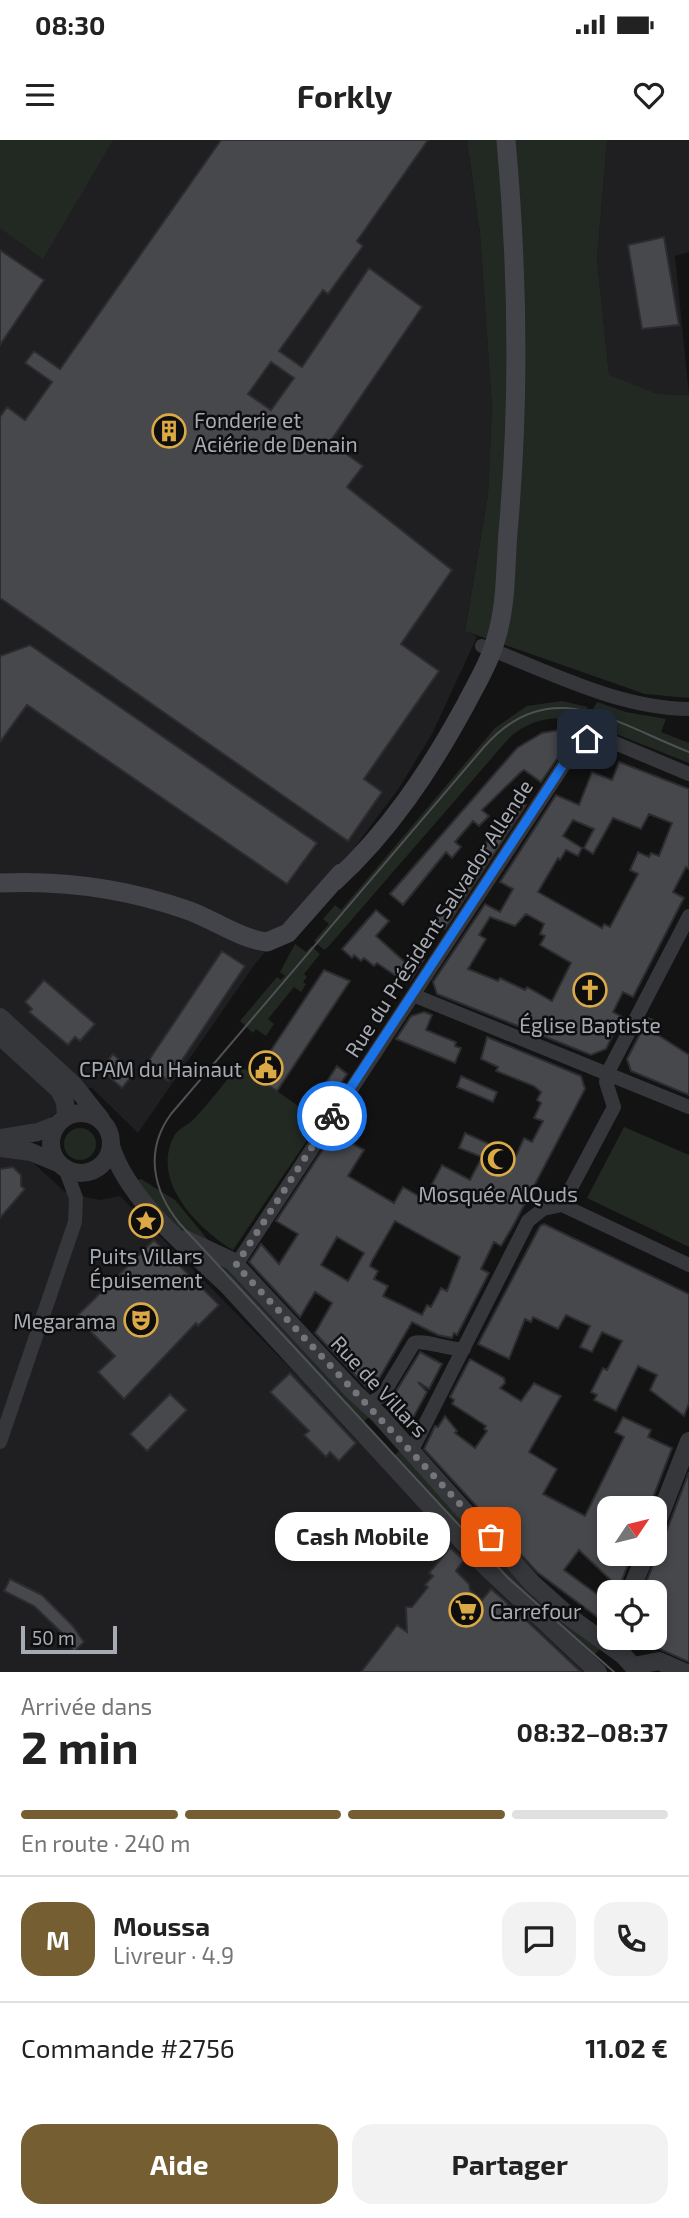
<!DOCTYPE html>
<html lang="fr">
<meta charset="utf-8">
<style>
body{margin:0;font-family:"Exo 2",sans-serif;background:#f2f2f2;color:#222;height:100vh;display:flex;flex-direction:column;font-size:26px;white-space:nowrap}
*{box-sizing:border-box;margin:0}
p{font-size:23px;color:#767676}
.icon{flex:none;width:38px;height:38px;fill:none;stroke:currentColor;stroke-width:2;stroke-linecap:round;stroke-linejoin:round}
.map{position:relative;height:1532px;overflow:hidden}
.drawer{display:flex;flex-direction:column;background:#fff;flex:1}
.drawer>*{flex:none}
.needle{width:46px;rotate:55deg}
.controls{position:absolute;left:597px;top:1356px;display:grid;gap:14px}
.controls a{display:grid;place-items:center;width:70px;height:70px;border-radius:14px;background:#fff;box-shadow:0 4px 10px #0003;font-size:35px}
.scale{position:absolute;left:21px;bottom:18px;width:96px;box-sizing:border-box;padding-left:7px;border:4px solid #a6aab3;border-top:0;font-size:19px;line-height:24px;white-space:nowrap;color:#a6aab3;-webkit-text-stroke:5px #0e0e0f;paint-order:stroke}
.pin{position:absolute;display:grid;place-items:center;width:60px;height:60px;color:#fff;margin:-30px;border-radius:14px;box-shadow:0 4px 10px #0006}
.courier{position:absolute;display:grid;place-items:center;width:70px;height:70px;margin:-35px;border:5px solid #1a73e8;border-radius:50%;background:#fff;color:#222;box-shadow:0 2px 9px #0007}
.bubble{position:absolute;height:49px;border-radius:21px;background:#fff;box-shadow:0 4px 10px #0003;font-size:23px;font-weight:700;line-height:49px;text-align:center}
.overview em{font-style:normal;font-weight:700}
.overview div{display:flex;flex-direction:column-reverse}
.overview{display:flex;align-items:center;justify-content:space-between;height:119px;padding:0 21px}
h1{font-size:46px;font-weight:700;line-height:52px}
.bar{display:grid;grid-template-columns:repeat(4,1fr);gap:10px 7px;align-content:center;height:84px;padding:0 21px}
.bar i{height:9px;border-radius:5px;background:#e0e0e0}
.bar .on{background:#755f32}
.bar p{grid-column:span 4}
.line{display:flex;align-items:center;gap:18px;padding:0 21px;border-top:2px solid #e0e0e0}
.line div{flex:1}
.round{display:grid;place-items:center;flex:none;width:74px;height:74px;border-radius:21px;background:#f2f2f2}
.primary-button{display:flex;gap:14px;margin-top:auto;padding:14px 21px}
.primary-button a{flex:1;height:80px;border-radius:21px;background:#755f32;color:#fff;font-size:28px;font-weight:700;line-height:80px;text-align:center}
.primary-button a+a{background:#f2f2f2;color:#222}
.status{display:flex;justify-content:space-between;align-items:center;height:49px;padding:0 35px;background:#fff;direction:ltr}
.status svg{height:19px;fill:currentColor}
header{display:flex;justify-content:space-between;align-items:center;height:91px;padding:0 21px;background:#fff;font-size:32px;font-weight:700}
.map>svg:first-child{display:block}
.built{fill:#1f1f21}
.green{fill:#222923}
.building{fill:#47484c;stroke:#2d2d30;stroke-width:2;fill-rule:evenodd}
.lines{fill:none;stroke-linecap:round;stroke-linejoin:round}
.minor{stroke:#36373b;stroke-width:14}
.tertiary{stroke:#36373b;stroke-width:18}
.secondary{stroke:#434449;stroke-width:19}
.tram{stroke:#505156;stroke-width:2}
.done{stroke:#73757b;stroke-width:7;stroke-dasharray:0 12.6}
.route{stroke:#1a73e8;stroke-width:9}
.labels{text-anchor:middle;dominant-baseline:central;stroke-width:5;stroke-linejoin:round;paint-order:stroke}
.poi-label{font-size:21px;fill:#a6aab3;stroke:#0e0e0f}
.street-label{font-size:21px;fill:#a6aab3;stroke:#0e0e0f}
</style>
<div class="status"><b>08:30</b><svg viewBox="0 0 49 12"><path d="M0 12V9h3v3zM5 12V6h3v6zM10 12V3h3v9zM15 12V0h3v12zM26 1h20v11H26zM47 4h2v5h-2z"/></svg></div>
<header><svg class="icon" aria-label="menu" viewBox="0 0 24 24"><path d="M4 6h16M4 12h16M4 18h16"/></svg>Forkly<svg class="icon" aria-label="heart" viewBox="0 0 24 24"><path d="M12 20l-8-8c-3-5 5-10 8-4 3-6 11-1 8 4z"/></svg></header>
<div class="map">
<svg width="689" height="1532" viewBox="0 0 689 1532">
<rect width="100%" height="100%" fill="#131314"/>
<path class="built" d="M0,0H467L480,93L492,268L488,355L465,490L477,497L432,594L399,648L352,711L255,824L138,993L91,947L50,977L32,1002L27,1017L65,1052L99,1060L120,1056L591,1532H0Z
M607,0H689V112L675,116L689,255L658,254L609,236L597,120Z"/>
<path class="green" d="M0,0H113L43,119L0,88Z
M467,0H607L597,120L609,235L658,254L689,255V558L645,554L465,491L488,355L492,268L480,93Z
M562,561L588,567L579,582C553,574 530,580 510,597L328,807L324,810L314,801L329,784L323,779L335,765L341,770L495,588L527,566Z
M597,562L626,572L666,579L661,592L689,603V623L586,582Z
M295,804L306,812L311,806L320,814L304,834L307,837L303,842L306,844L301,852L294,847L268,879L274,884L266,896L256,889L253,893L240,881L277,837L281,840L285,836L280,832Z
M239,925L320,981L233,1110C198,1089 150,1041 174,996C179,988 188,985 194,979C210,962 224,943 239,925Z
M624,987L689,1015V1107L587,1058Z
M64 1004a16 16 0 1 1 32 0a16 16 0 1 1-32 0Z
M141,1039L175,1060L213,1106L179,1088L135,1041Z
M202,1113L221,1121L370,1276L360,1285Z
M401,1309L493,1409L484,1417L392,1318Z
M500,1416L601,1508L593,1516L491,1424Z"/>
<path class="building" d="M221,0H428L357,101L363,106L328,154L323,150L279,211L302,227L369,128L422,167L330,302L363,326L347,347L452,430L401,504L439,531L364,639L382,652L348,701L0,458V277L7,267L25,280L52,242L25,223L34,211L60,229ZM271,222L294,238L271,270L248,254Z
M664,97L679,185L642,189L628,105Z
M0,110L44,140L0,205Z
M30,505L317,703L287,744L27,565L0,602V516Z
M559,590L575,593L541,642L524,630L521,632L482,670L489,676L479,686L473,681L455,702L461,707L452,718L446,712L403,765L390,754L517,608L542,593Z
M619,622L689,649V729L686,727L673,752L684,758L633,857L623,852L613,872L622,877L606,909L591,915L437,854L433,842L485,764L500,772L513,749L500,742L556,655L579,665L592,632L612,640ZM649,674L672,683L659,716L651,713L649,717L638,712L630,730L638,734L610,787L604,784L602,788L538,752L558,718L560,720L566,710L578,716L582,708L563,696L573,680L594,689L584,708L593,714L613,678L641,689ZM526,774L544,784L540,794L545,796L540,805L571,823L552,861L527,847L525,850L500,838L498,841L468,829L486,799L479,795L490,777L515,786Z
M516,658L526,665L445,789L434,782Z
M376,770L389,781L376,796L406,823L415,812L424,819L410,841L399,832L396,836L377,823L374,826L364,818L361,821L354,815L352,818L342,809Z
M222,811L245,826L168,941L147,923Z
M324,830L350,841L277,951L254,936Z
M44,840L95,884L80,901L75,897L68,905L29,872L32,869L25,862Z
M424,872L432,875L426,890L456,902L455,906L461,908L455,923L396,899L411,876Z
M648,878L660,883L655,893L689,915V955L631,931L627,919Z
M487,897L581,936L585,949L513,1086L501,1106L494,1102L481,1129L489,1133L457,1195L454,1193L452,1198L438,1195L412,1182L373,1249L369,1250L315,1193L332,1163L315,1152L300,1177L249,1122L261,1104L279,1124L298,1094L276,1081L333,994L339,997L351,980L360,985L349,1002L364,1010L348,1036L394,1063L403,1047L424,1059L442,1025L470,1040L482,1017L459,1008L465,993L516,1016L524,998L532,1002L543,981L534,978L541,963L537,960L541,952L534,946L496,931L498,927L481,919ZM395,1081L460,1117L447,1151L441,1148L431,1167L427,1165L422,1175L383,1156L388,1146L374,1139L378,1131L370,1126L372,1121ZM337,1097L364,1113L348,1141L321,1125Z
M113,914L134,933L122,948L100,929Z
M337,926L347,934L330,959L320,952Z
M461,936L497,952L493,962L457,947Z
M13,1027L21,1035V1046L25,1049L0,1078V1029Z
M544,1084L689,1154V1263L684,1276L650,1250L657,1235L638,1226L616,1271L594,1260L597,1255L591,1252L603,1228L607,1230L622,1201L602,1192L592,1212L580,1207L590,1186L566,1175L558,1189L533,1177L531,1182L525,1179L509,1219L478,1204L540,1086Z
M154,1100L219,1165L198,1186L196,1183L124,1259L98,1232L115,1216L76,1177Z
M420,1212L442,1224L429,1249L418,1242L427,1252L407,1289L387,1266Z
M470,1219L504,1238L505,1243L500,1248L521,1261L534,1243L561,1256L529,1312L557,1329L543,1354L585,1376L624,1297L615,1292L623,1277L651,1290L648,1297L672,1308L649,1368H609V1414H632L619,1448L579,1410L564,1430L609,1463V1474L604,1482L537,1432L424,1309L435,1286L438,1287L445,1276L457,1291L455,1293L475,1308L487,1291L484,1289L486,1286L452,1264L454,1260L450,1257Z
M290,1233L356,1303L339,1321L330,1312L326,1317L304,1295L309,1291L270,1252Z
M170,1254L187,1270L147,1311L130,1294Z
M689,1332V1522L635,1498H654V1452H642L656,1418L659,1401L665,1395Z
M450,1408L464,1420L456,1431L469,1444L470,1450L482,1460L491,1449L505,1461L513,1470L512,1472L528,1482L581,1532H361L397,1485L407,1492L406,1467H412L428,1447L425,1445L433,1436L429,1433Z
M10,1439L42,1455L72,1485L84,1502L74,1512L62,1493L34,1466L4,1451Z"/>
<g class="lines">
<path class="minor" d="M482,506C548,531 616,568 689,569
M413,855L689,967
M562,1065L689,1125
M236,1125L577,605L592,598H603L689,634
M368,1264L382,1256L414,1203C424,1199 447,1210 464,1209
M0,1302L75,1082L76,1058L65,1028
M411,1312L528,1081L543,1069L562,1065L614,967L606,942L607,934L689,776"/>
<path class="tertiary" d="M0,877L74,945L101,979
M0,896L59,950L65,962L66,977
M51 1003a30 30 0 1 1 60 0a30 30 0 1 1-60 0Z
M0,998L38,992L58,984
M111,1006C128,1060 187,1107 227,1145L484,1425L598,1532
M0,1008L31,1012L60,1024
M185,1099L232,1121L354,1252L379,1275L477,1385L497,1403L532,1443L571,1478L624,1516L638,1532
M654,1391L689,1301
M630,1452L646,1414
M634,1526L659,1521L684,1532"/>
<path class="secondary" d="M334,742C389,692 430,630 466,564C476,544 489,524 495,502C507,465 505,430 508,392C520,260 518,132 506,0
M0,743C63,740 127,749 187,770C213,779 240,799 267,802L288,793L341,733"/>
<path class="tram" d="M614,1532L508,1438L180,1084C153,1051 144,1011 171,974L484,607C550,532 614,583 689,612"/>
</g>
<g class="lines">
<path class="done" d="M332,976L236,1125L491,1397"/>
<path class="route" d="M332,976L573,610L587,599"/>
</g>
<defs>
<symbol id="building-ring" viewBox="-11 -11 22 22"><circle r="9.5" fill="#0e0e0f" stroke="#dbaa45" stroke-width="1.5"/><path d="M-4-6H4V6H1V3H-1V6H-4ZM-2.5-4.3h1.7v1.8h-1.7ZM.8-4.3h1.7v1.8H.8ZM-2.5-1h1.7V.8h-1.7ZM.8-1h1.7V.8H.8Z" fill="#dbaa45"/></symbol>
<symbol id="church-ring" viewBox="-11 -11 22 22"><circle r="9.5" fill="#0e0e0f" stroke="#dbaa45" stroke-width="1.5"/><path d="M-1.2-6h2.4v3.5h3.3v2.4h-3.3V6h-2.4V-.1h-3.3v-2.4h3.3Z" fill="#dbaa45"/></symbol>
<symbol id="civic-ring" viewBox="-11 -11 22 22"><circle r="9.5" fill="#0e0e0f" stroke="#dbaa45" stroke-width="1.5"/><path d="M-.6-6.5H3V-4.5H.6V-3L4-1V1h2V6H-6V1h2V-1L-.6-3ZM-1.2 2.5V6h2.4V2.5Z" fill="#dbaa45"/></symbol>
<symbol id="mosque-ring" viewBox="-11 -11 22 22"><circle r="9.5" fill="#0e0e0f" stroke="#dbaa45" stroke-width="1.5"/><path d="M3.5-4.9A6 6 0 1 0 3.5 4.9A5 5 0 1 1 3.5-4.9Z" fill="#dbaa45"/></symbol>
<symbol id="sight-ring" viewBox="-11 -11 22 22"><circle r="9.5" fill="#0e0e0f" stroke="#dbaa45" stroke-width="1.5"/><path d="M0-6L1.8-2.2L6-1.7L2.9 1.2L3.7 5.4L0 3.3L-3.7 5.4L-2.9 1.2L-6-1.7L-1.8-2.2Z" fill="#dbaa45"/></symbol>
<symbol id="theatre-ring" viewBox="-11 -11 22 22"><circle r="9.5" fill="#0e0e0f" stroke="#dbaa45" stroke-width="1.5"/><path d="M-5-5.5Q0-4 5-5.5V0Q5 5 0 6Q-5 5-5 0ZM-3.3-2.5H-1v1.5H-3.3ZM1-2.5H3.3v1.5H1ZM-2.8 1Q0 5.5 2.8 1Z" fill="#dbaa45"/></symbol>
<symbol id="supermarket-ring" viewBox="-11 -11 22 22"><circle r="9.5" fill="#0e0e0f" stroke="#dbaa45" stroke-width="1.5"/><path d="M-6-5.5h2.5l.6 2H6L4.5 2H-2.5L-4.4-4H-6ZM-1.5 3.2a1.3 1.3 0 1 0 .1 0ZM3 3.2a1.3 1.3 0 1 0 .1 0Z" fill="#dbaa45"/></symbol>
</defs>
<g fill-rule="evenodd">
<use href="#building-ring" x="150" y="272" width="38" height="38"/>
<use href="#church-ring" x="571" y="831" width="38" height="38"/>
<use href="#civic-ring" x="247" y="909" width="38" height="38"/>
<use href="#mosque-ring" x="479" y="1000" width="38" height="38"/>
<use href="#sight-ring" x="127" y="1062" width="38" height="38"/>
<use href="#theatre-ring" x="122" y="1161" width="38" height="38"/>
<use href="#supermarket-ring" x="447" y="1451" width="38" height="38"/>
</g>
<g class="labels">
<g class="poi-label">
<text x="194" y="279" text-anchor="start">Fonderie et<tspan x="194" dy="24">Aciérie de Denain</tspan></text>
<text x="590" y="884">Église Baptiste</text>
<text x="242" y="928" text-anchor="end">CPAM du Hainaut</text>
<text x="498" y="1053">Mosquée AlQuds</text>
<text x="146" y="1115">Puits Villars<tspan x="146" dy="24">Épuisement</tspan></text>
<text x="116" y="1180" text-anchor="end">Megarama</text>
<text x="490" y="1470" text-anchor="start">Carrefour</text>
</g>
<g class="street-label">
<text transform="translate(438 778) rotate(-57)">Rue du Président Salvador Allende</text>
<text transform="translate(380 1246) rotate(47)">Rue de Villars</text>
</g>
</g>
</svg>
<div class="controls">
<a><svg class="needle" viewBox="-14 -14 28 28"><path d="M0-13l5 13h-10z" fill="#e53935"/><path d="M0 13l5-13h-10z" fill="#767676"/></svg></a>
<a><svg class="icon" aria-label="locate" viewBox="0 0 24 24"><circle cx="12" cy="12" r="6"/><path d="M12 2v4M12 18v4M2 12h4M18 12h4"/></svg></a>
</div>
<div class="scale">50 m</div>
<div class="pin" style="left:491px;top:1397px;background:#ea580c"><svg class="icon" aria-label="bag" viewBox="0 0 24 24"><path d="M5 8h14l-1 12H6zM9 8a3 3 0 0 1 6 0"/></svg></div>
<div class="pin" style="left:587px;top:599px;background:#1f2937"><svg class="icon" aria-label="home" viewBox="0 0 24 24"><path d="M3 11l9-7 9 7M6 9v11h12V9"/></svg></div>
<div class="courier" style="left:332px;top:976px"><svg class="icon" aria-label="bike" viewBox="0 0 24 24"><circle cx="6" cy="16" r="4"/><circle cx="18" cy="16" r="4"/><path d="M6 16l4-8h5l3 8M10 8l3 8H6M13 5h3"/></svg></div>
<div class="bubble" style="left:275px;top:1372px;width:175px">Cash Mobile</div>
</div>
<section class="drawer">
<div class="overview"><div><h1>2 min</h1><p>Arrivée dans</p></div><em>08:32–08:37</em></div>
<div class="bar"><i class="on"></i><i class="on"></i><i class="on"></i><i></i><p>En route · 240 m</p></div>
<div class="line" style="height:126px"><b class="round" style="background:#755f32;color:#fff">M</b><div><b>Moussa</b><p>Livreur · 4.9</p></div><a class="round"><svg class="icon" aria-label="chat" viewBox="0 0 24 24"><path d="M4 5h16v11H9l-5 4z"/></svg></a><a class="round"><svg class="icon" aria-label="phone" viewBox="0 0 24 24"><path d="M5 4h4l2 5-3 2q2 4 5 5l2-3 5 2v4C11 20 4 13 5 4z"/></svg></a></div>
<div class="line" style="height:91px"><div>Commande #2756</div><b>11.02 €</b></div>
<div class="primary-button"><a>Aide</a><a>Partager</a></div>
</section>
